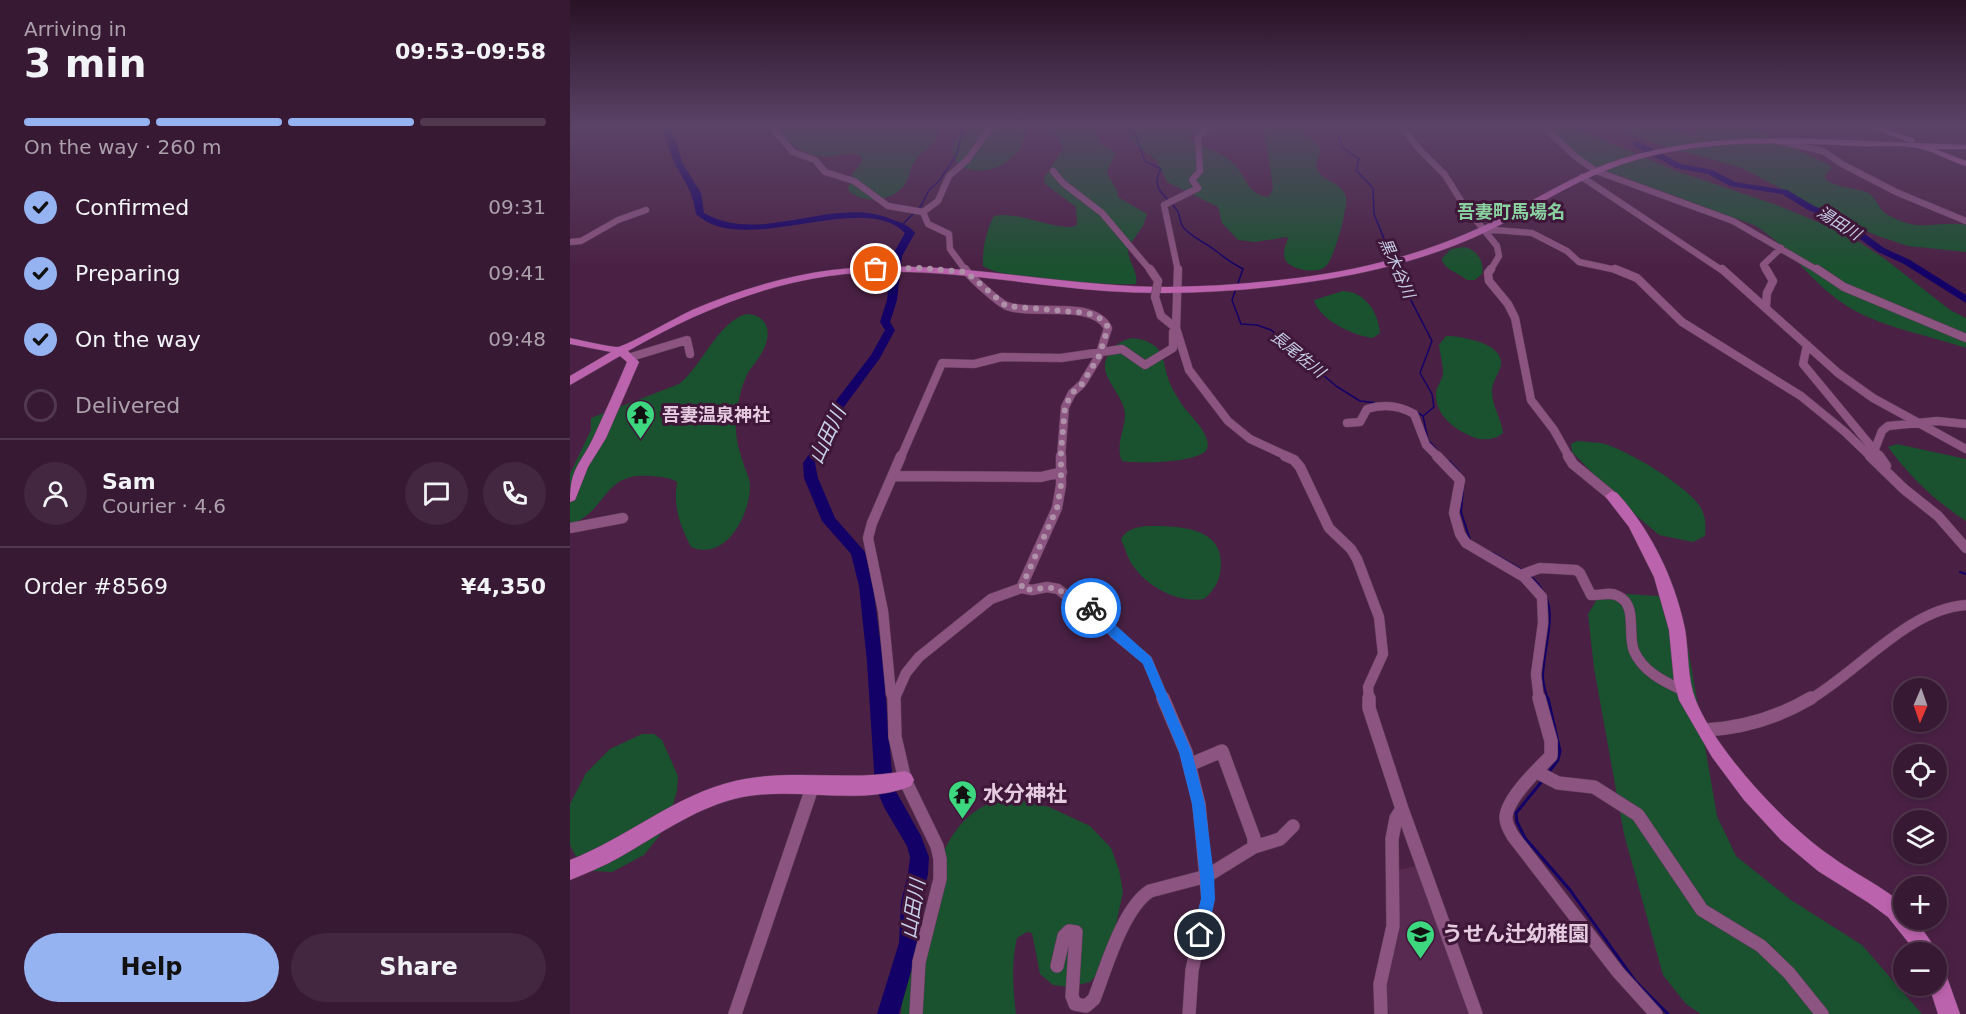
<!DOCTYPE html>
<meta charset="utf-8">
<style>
body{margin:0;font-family:"DejaVu Sans","Noto Sans JP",sans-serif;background:#43263f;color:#f1f3f6;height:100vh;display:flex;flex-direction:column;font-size:22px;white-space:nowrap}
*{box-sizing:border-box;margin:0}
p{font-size:20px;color:#aba0ac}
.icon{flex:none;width:33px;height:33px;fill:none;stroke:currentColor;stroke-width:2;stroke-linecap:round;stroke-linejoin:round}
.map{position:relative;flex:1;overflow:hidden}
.details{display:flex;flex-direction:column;background:#381933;width:570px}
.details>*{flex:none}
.needle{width:39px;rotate:182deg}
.buttons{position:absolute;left:1323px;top:678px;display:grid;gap:12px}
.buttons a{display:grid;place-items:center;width:54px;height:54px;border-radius:50%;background:#381933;box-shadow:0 3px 9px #0003,0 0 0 2px #52384e;font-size:30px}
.pin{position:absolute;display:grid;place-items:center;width:51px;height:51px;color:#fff;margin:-26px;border:3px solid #fff;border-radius:50%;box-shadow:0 2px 6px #0007}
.courier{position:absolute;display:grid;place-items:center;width:60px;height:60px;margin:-30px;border:4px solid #1a73e8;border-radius:50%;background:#fff;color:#222;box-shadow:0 2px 8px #0007}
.head em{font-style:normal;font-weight:700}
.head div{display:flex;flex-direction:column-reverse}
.head{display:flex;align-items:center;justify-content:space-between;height:102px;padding:0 24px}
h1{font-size:39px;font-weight:700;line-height:45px}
.bar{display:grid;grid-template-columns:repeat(4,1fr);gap:9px 6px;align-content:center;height:72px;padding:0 24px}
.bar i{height:8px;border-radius:4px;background:#52384e}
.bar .on{background:#95b2f1}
.bar p{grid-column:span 4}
.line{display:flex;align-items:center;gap:15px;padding:0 24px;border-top:2px solid #52384e}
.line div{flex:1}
.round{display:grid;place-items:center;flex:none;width:63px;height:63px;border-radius:32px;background:#43263f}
ol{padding:0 24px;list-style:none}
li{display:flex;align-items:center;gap:18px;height:66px}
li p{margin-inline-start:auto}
li .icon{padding:6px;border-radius:50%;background:#95b2f1;color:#111;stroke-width:4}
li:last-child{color:#aba0ac}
li i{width:33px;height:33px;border:3px solid #52384e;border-radius:50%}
.action{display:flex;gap:12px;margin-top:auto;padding:12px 24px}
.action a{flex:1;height:69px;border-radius:36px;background:#95b2f1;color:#111;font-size:24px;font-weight:700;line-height:69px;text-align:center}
.action a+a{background:#43263f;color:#f1f3f6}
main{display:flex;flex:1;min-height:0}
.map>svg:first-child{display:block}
.built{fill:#582951}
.green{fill:#1a512f}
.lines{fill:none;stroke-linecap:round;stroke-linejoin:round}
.stream-far2{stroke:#130167;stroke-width:1.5}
.stream-far1{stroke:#130167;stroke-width:2}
.stream{stroke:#130167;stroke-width:3}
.river{fill:#130167;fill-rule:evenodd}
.street-far3-casing{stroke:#664060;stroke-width:7}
.street-far2-casing{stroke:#664060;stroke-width:9}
.street-far1-casing{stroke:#664060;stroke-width:11}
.street-casing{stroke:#664060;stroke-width:14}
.secondary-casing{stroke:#664060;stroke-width:1}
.street-far3{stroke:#8b5481;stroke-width:6}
.street-far2{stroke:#8b5481;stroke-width:8}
.street-far1{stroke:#8b5481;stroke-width:10}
.street{stroke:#8b5481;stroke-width:13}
.secondary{fill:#bb63ad;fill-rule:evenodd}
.street-bridge-casing{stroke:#664060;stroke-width:9;stroke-linecap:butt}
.street-bridge{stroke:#8b5481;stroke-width:8}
.route{fill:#1a73e8}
.done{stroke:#af90a9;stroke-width:6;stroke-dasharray:0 10.8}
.labels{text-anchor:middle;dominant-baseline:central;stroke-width:6;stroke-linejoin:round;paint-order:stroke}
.far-water-label{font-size:16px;font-style:italic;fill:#c7cee8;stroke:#3f1739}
.far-quarter-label{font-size:18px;font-weight:bold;fill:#8ad1a0;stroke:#3f1739}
.poi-label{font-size:18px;font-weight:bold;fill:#e5cbdf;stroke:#3f1739;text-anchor:start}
.water-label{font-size:20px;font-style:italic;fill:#c7cee8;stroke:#3f1739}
.near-poi-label{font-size:21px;font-weight:bold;fill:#e5cbdf;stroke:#3f1739;text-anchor:start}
</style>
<main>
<section class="details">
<div class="head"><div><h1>3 min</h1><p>Arriving in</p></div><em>09:53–09:58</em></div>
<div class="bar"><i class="on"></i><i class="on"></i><i class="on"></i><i></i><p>On the way · 260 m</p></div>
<ol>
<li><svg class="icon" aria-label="check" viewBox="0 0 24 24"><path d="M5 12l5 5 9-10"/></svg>Confirmed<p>09:31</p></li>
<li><svg class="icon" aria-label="check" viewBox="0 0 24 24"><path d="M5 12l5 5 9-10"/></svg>Preparing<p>09:41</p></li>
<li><svg class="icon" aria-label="check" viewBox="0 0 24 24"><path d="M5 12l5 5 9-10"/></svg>On the way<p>09:48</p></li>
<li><i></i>Delivered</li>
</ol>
<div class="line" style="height:108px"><a class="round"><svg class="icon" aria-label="person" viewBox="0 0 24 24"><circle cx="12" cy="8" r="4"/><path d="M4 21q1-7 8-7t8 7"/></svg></a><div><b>Sam</b><p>Courier · 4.6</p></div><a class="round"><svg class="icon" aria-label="chat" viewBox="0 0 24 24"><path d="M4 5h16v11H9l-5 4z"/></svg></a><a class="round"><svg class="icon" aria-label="phone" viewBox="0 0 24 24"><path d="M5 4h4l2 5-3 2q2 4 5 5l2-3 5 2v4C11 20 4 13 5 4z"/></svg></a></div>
<div class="line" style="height:78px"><div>Order #8569</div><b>¥4,350</b></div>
<div class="action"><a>Help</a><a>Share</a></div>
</section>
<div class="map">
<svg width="1396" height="1014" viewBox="0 0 1396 1014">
<rect width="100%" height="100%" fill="#4a2144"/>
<path class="built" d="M847,866L900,1014H819L814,988L827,870Z"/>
<path class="green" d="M202,126H367L370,129C367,144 354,149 345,161C339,169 340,179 333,187C320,202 291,204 278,190L282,174L292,162L291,156C282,151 273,154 263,156C238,160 218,143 202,126Z
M398,126H458C455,134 453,145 447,152C419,188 354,168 398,126Z
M473,126H524L531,144L546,153L537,171C539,181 548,187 548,197L577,214L573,226L558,247C557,261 569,272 566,284C537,285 435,281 413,266C412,251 416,230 424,216C447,210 493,234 507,225L506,207L475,184L474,178L493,149C490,137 483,132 473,126Z
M557,126H647L648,129L622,134L619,139C633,149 649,150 662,162C676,174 676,195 699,197L703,188L694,126H733L732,131C737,136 746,141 749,147C753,155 744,161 747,169C753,183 772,181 776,197C778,208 764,260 755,267C747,274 722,270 716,261C712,254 715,246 718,239L717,237L685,242L668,240L652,223L648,207L597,182L587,161L565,144L558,134Z
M965,126H1001L1106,171L1207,205L1248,222L1280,236L1315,259L1380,310L1396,318V348C1352,333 1299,326 1263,296C1235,274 1215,243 1184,225L1029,168L1000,154Z
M1041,126H1098L1123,135L1128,134L1121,126H1179L1259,165L1262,168L1255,176L1256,180C1268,188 1283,187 1296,192C1307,196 1307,209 1318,215C1352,234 1363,220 1396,225V252L1338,246L1308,236L1274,222L1172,168L1087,144Z
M894,247C906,249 915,261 912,274L905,280H897C889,273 872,269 872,258L881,249Z
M773,291C795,292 808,311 810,333L803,338C784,336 749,320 744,300Z
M176,314C201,315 202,337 191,354C187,362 179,369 176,377C171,388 168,401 167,413C164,430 167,445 173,462C175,469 179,477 180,484C181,514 156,562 121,547C110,525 103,508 107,482C100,477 88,477 80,476C32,472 39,510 0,525V474L21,430V418L109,384C133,365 146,324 176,314Z
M876,336C891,336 933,343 931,364C930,373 922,381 922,391C922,406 931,418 933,433C925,440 913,441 903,437C885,430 865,415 866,394C866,386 873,380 873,373C873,364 870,354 869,345Z
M562,338C571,339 580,341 587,348C595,358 594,367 598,378C601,388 608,398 613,406C621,417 642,435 637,449C631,463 566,464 552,461C545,446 555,430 555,414C554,393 524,374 539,354C545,344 551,341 562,338Z
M1007,441C1016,442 1027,442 1035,444C1060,452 1114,484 1129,505C1136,515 1136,525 1135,536L1123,542L1089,535L1053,504L1002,452L1001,444Z
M1327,444L1396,459V521C1365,501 1340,477 1318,447Z
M576,526C603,526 650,525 651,562C651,578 646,589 634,599C608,603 579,588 563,566C558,559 555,548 551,539C557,529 565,528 576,526Z
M1041,593L1088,596L1103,608L1118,648L1147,816L1166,856L1221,900L1292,945L1352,1014H1131L1116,1004L1093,975L1054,834L1024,668L1018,614L1029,596Z
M72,734H84L92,740L108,776L107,791L101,811L89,836L74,855L42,872L23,871L5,855L0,845V804L16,773L40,749Z
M439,798L479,807L520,826L541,848L549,870L553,892L538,962L520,982L499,987L483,985L470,974L462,933L457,932L447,938C441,964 443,988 446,1014H331L332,1003L375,849C388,822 409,802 439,798Z"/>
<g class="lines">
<path class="stream-far2" d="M557,126L565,134L575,161L591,169C579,191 598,195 608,212C611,218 609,224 615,229C623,238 636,243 646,251C657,259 659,262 673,269L662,300L671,324L687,325L701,330L766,386L790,401L808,403
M757,126L767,134L773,148L789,159L786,170L803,188L804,214L831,281L862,341L850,373L862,394L864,407L853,416
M332,225L351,206L359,190L369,181L387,154L393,126
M840,408L853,416
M853,416L858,440L866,449"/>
<path class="stream-far1" d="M879,461L889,472
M894,479L891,512L900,540
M923,553L954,571
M1390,572L1396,574
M959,575C995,605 974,637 973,677C973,684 976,693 978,700"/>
<path class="stream" d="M978,698L990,751L988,760L978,773
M973,780L946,813L947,822L955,838L1000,890L1066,982L1098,1014"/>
<path class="river" d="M90,126H98L106,141L113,164L131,193L134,213C192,246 262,195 321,219C331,223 338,224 345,233L332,256L327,300L320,322L325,330L310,358L271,411L258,445L245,463L248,478L265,518L295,552L303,586L313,662L323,786L351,836L359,857L358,874L351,902L349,943L329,1014H307L329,943L331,902L338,874L340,857L337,846L315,809L305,786L297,662L289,586L281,554L252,521L234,478L233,463L246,444L259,410L301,355L315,330L310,322L317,300L322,256L335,233C292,189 174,259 126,214C122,190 117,186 106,166C100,153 97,139 90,126Z
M1064,142H1070L1111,164L1143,170L1165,182L1217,190L1244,206L1270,216L1314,248L1340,260L1396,295V303L1334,264L1308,252L1264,220L1238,210L1212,194L1160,186L1138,174L1106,168L1064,146Z"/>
<defs>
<path id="street-far3" d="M204,126L205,131L223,152L245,160L255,172L284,181L318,206L353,212L358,224L379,234L380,249L396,271
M832,126L848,148L875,175L893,204L927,246L929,256L920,271
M973,126L1006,157L1026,171L1163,221L1249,271
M1207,141L1253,151L1272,164L1326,192L1396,221
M483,171L493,183L532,213L581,271
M1012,177L1153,271
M353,212L368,201L379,176L397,160L422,126
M914,229L962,233L997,251L1009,262L1051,271
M0,242L11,241L48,220L76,210
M608,271L594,205L628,188L622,180L630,171L628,137L640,126
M1196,271L1193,265L1211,248"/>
<path id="street-far2" d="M395,269C399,276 429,303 437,306C463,316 523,299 538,328L529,356L512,384L502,393L495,407L491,457
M580,269L588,281
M608,269L606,328L619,370L658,421L680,439L719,457
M921,269L918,273L919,281L938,304L945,318L961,400L984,430L999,457
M1045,269L1067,278L1112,322L1231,396L1275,432L1301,457
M1152,269L1268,373L1303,398L1396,449
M1196,269L1203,281L1197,293L1196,306
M1247,269L1274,287L1396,338
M585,297L591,316L606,328
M1237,345L1233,364L1310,457
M61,357L117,340L120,354
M777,423L790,422L797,409C813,404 830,406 844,414L856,445L868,457
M1305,449L1312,431L1318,426L1367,421L1396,424
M331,457L372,363L404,364L432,357L491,358L552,349L575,365L603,348V332"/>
<path id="street-far1" d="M715,456L724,460L730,467L759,528L781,549L787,559L809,617L813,654L798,687L799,700
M867,456L890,480L884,513L890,534L896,543L954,577L972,597L973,623L966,674L969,700
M998,456L1003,464L1042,496
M1300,456L1334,489L1368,516L1396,548
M1309,456L1316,466
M323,476L471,477L492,472
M0,528L53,518
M951,575L970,568L1006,570L1010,573L1021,595C1031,596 1039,591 1048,596C1068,605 1057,634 1064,651C1073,672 1095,682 1114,691
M451,588L487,508L491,485V456
M324,699L321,694L313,611L298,538L302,523L331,456
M324,700L336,673L349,657L421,599L451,588L462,590L477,587L488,589L498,597L520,607L545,634L577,660L594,700
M1239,700C1288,672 1338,609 1396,605"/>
<path id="street" d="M324,698L325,737L335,780L367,846L370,859V879L349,962L346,1014
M593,698L616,752L629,804L638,899L622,970L619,1014
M799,698V708L832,809L906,1014
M969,698L981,741V756C968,769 936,799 936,818C936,824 940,831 943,836L1048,972L1086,1014
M1135,730C1174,728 1207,718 1241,698
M967,772L988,783L1024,787L1068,815L1132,910L1191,946L1219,973L1252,1014
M684,847L710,839L723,826
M487,966L494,936L499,931L506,932L502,996L505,1004L516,1006L524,999C536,968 553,908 580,891L637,876L684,847V838L652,751L619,765
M165,1014L243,785
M811,1014L810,984L823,926L822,839L826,818L832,809"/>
<path id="secondary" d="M1296,126H1306L1344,139L1345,141L1341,143L1396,145V149H1365L1396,161V166C1382,162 1365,152 1352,149C1334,144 1308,147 1289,146C1208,142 1120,138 1042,168C998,184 959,211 918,231C868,255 813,270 758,279C685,291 610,296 536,291C444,284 351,263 259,276C188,286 120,315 58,351L69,362L36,438L18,467L5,500L0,502C0,465 12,464 25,434C36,410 47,386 57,362L50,356L0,385V376L41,352L0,344V338C9,340 40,347 48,347C56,346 109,316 122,310C167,291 214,276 262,270C352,259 443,277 532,284C597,290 662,286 727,278C789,270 850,255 907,229C956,207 1000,175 1051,159C1144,130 1245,139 1341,143Z
M1042,491L1047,493C1081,530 1105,580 1115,629C1119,653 1117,678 1126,701C1147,752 1216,826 1262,857C1285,874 1312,886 1334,905V920H1346L1368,952L1366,956V952H1346L1318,917L1299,903L1248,871L1211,840L1174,800L1142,757L1109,700L1104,681L1099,630L1084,577L1059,527L1035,496Z
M335,771L341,774L344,780L341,786C287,808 221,784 164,799C122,810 87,836 50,857C34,866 17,873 0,880V860C57,838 105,795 165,781C221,768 279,782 335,771Z
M1366,963L1373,966L1390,1014H1368L1359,986H1366Z"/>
</defs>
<use href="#street-far3" class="street-far3-casing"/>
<use href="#street-far2" class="street-far2-casing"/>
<use href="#street-far1" class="street-far1-casing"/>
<use href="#street" class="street-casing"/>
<use href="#secondary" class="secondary-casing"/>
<use href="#street-far3" class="street-far3"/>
<use href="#street-far2" class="street-far2"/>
<use href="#street-far1" class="street-far1"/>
<use href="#street" class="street"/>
<use href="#secondary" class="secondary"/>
<defs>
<path id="street-bridge" d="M585,297L588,281"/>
</defs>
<use href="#street-bridge" class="street-bridge-casing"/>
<use href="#street-bridge" class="street-bridge"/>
</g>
<linearGradient id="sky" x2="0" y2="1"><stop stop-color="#291225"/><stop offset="0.47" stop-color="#5a4367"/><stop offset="1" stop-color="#5a4367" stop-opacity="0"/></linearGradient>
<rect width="1396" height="268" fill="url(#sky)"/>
<path class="route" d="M521,603L581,657L622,752L635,804L644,876L645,899L637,935L635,940L630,942L625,940L622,935L631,899L630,876L622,804L609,752L573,664L541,637L517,611L515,608Z"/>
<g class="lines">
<path class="done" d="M306,269L352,268L396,272L436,306L517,313C526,316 535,319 538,328L529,356L512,384L502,393L495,407L491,452V485L487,508L451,588C461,592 470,587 481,588C488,588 513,603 521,608"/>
</g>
<defs>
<symbol id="temple-pin" viewBox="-11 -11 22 30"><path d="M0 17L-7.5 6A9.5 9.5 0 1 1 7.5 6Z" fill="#3cd77e" stroke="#3f1739"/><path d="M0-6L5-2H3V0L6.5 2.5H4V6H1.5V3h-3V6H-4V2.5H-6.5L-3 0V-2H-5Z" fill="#111"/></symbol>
<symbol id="school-pin" viewBox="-11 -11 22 30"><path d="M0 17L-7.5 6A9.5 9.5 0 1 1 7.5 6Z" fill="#3cd77e" stroke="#3f1739"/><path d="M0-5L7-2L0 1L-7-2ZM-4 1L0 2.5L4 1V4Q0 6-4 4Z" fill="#111"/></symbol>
</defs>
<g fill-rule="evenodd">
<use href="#temple-pin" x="54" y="398" width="33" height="45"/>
<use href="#temple-pin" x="376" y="778" width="33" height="45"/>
<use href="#school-pin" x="834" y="918" width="33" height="45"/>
</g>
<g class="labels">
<g class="far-water-label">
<text transform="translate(1269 223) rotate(32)">湯田川</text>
<text transform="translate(827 268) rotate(66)">黒木谷川</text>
<text transform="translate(728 354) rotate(39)">長尾佐川</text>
</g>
<g class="far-quarter-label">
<text x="941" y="211">吾妻町馬場名</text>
</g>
<g class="poi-label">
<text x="92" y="414">吾妻温泉神社</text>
</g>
<g class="water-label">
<text transform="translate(257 435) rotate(-65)">山田川</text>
<text transform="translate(343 909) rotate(-81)">山田川</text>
</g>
<g class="near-poi-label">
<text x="413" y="794">水分神社</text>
<text x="872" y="934">うせん辻幼稚園</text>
</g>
</g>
</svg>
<div class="buttons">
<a><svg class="needle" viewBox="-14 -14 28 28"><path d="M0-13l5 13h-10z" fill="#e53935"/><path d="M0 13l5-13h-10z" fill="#aba0ac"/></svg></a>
<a><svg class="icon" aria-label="locate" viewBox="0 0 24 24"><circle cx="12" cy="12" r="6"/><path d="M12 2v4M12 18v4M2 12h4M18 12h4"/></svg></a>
<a><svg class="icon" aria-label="layers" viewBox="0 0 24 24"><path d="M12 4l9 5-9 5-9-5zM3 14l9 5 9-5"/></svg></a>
<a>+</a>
<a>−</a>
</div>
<div class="pin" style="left:306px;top:269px;background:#ea580c"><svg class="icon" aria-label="bag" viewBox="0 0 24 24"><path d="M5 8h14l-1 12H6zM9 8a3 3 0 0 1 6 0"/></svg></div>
<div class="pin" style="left:630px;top:935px;background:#1f2937"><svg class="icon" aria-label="home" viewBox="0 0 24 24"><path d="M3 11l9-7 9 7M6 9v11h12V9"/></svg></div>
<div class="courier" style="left:521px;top:608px"><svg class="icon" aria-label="bike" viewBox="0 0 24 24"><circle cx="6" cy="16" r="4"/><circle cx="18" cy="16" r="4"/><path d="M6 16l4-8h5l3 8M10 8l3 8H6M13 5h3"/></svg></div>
</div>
</main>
